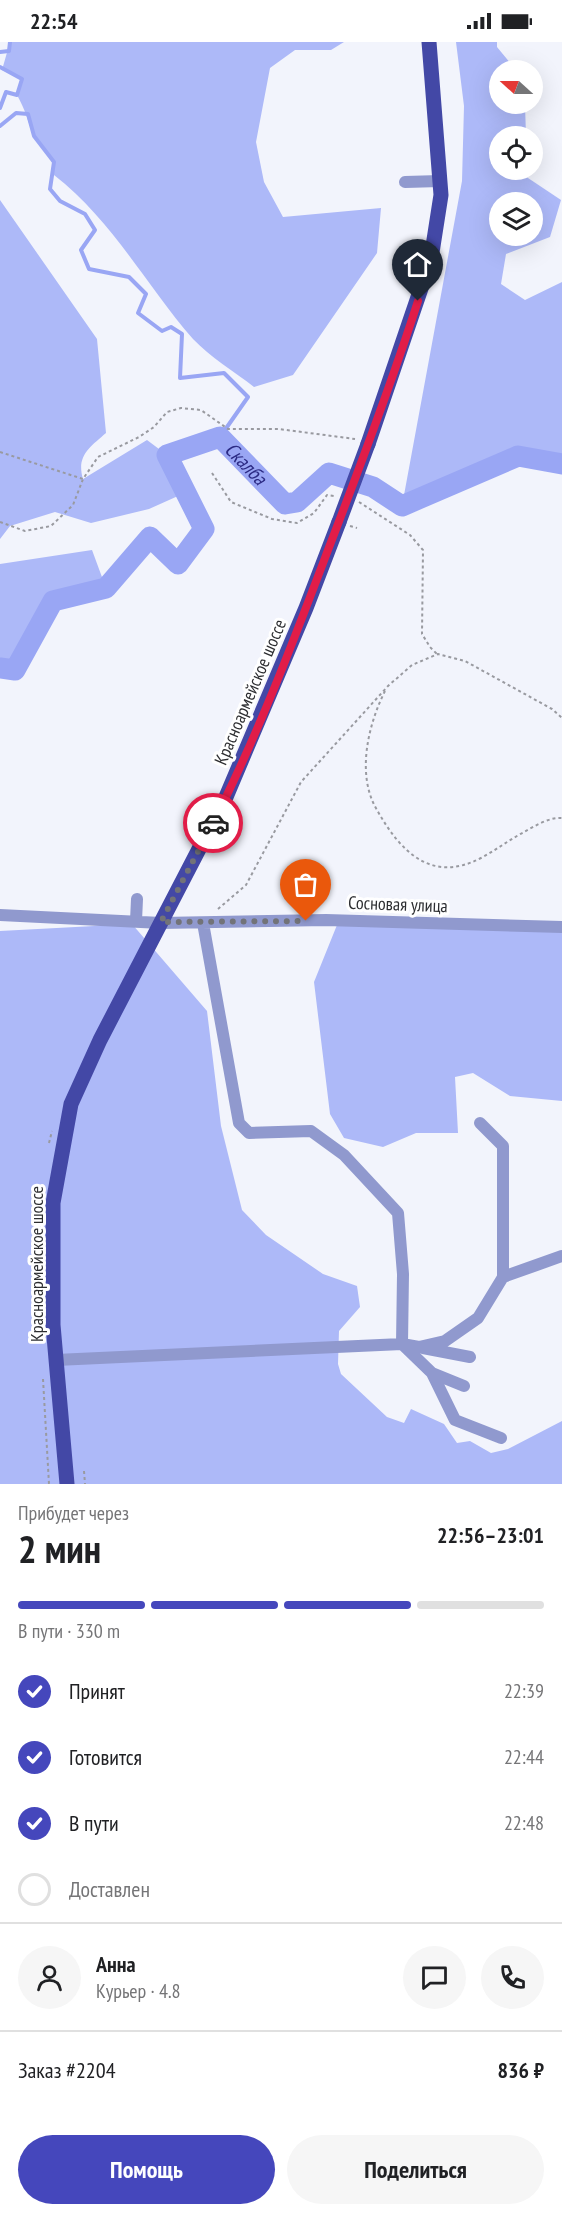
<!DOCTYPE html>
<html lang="ru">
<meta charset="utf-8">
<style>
body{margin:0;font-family:"PT Sans Narrow",sans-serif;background:#f6f6f6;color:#202124;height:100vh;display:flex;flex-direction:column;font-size:22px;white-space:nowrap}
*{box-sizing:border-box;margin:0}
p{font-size:20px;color:#757577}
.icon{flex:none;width:33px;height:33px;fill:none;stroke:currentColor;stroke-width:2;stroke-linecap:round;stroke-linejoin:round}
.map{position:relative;height:1442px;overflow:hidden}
.sheet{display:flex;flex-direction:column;background:#fff;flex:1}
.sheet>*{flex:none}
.needle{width:39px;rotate:291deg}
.tools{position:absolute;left:489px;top:18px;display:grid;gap:12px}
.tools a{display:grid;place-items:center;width:54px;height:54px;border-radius:50%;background:#fff;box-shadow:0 6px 24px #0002;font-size:30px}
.pin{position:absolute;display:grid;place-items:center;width:51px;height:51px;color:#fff;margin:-62px -26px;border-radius:50% 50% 50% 0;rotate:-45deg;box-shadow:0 0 6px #0007}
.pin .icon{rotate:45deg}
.courier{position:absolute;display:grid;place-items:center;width:60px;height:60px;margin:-30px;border:4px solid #e11d48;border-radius:50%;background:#fff;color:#222;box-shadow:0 2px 8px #0007}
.summary em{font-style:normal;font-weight:600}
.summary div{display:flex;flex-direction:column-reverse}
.summary{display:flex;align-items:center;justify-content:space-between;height:102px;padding:0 18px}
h1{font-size:39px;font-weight:600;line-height:45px}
.bar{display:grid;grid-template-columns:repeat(4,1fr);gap:9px 6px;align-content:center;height:72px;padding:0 18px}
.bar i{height:8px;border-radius:4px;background:#e0e0e0}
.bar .on{background:#4547bc}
.bar p{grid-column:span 4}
.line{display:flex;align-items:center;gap:15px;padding:0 18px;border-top:2px solid #e0e0e0}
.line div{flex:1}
.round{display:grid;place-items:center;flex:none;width:63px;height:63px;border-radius:32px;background:#f6f6f6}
ol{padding:0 18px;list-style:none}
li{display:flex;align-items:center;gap:18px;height:66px}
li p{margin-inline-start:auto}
li .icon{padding:6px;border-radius:50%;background:#4547bc;color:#fff;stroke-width:4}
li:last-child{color:#757577}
li i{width:33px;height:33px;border:3px solid #e0e0e0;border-radius:50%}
.cta{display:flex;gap:12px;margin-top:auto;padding:12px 18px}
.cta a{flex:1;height:69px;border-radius:36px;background:#4547bc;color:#fff;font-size:24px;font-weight:600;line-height:69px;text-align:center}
.cta a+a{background:#f6f6f6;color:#202124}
.status{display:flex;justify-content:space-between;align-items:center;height:42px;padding:0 30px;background:#fff;direction:ltr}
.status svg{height:16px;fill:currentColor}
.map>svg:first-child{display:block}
.forest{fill:#adb9f8;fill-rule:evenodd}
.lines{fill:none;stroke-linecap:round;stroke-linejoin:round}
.stream{stroke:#99a6f4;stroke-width:4}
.river{stroke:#99a6f4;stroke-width:21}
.path{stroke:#999aa0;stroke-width:2;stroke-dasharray:3 3;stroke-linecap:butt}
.minor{stroke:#9099ce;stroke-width:12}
.major{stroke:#4348a6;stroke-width:15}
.major-bridge{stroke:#4348a6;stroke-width:15}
.done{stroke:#727378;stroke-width:6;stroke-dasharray:0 10.8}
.route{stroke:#e11d48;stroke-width:8}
.labels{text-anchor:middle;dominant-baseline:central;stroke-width:6;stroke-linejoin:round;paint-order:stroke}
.street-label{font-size:18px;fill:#2d2e31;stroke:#fff}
.water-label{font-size:20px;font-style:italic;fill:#2c2b84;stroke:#fff}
</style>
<div class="status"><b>22:54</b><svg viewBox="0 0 49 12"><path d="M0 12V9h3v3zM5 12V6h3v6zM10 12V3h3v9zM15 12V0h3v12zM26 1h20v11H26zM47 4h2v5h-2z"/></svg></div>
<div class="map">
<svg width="562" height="1442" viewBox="0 0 562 1442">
<rect width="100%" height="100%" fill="#f2f4fc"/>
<path class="forest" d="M10,0H344L331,8H295L270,26L256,100L264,140L283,175L381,166L377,211L293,333L254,345C235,330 210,315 193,297C145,242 113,179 54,133C54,111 41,110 33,93C28,79 25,67 17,53L22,37L2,28Z
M456,0H497V5L516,28H500V62H525L526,94H500V128H523L522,132L561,158L550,195L506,212L501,242L525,258L562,240V422L518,414L402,464L462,139L464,64ZM500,160H532V194H500Z
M0,158L97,297L106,391C90,405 76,414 83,437L147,398L167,413L178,454L149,467L91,481L55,470L10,484L0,497Z
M92,508L106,546L53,559L15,628L0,626V522Z
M132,882L207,969L221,1084L242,1168L266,1193L323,1232L357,1244L360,1265L339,1289L338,1322L341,1332L387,1375L404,1381L411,1367L444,1382L457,1401L470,1399L491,1411L508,1407L562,1379V1442H0V889Z
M337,883L562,890V1059L510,1054L473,1031L455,1035L458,1091H416L383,1105L344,1096L330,1072L314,940Z"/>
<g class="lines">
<path class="stream" d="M0,10L9,9L10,0
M0,25L22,37L17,53L6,50L0,66
M0,84L16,71L28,72L34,94L54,120L50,147L60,159L85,172L95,188L81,208L89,227L129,235L146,252L138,271L162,289L171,285L182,292L180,336L224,331L248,355L220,395"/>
<path class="river" id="s1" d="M0,626L15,628L53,559L106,546L150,495L178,522L204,487L167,413L220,395L285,462L297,460L329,431L373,445L402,464L518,414L562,422"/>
<path class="path" d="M0,410L83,437
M212,431L231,460L272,477L297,481L314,471L327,453L334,454
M359,460L410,493L423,508L422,592L430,605L437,612
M0,480L25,489L51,484L73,463L83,437L98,415L139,395L154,385L167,370L181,366L201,368L228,387H279L355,397
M350,484L357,486
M385,649C368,683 356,733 377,768C400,809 431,842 481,816C496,808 509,798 524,790C535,784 549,775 562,776
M218,867L246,843L301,740L388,644L412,623L438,612L465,619L552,667L562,676
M49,1101L52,1089
M43,1337L49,1442
M84,1429L85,1442"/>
<path class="minor" d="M405,140L440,139
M0,873L161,881L326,878L562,885
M136,879L137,857
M203,881L239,1081L249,1091L311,1089L344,1113L398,1171L403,1232L402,1302L432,1331L455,1378L501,1396
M503,1235L562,1214
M423,1306L470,1315
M56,1318L402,1302L419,1305L445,1299L478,1276L503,1235V1104L480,1081
M432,1331L464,1344"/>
<path class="major" d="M368,402L431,217L441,153L429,0
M67,1442L53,1283V1161L71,1062L100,998L226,755L306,566L339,480"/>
<path class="major-bridge" d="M339,480L368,402"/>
</g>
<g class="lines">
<path class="done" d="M213,781L161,880L306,879"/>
<path class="route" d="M213,781C258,693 293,600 328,508C360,425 391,343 418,259"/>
</g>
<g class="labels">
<g class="street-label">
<text transform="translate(250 650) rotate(-67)">Красноармейское шоссе</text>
<text transform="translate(398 862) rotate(2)">Сосновая улица</text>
<text transform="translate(36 1222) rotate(-90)">Красноармейское шоссе</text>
</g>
<g class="water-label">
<text stroke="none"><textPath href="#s1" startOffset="474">Скалба</textPath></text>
</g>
</g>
</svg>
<div class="tools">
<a><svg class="needle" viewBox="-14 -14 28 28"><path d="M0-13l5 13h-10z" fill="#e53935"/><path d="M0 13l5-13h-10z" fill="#757577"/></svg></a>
<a><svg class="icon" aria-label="locate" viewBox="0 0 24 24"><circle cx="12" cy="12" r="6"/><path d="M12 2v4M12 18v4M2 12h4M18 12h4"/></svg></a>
<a><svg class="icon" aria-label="layers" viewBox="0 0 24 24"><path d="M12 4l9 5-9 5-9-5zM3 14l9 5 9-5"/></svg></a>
</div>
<div class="pin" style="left:306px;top:879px;background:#ea580c"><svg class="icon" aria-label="bag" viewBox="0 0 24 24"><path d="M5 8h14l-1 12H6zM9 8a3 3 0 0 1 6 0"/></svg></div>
<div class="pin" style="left:418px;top:259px;background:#1f2937"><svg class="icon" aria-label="home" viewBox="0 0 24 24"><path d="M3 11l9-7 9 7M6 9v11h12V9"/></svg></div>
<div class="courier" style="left:213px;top:781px"><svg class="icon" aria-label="car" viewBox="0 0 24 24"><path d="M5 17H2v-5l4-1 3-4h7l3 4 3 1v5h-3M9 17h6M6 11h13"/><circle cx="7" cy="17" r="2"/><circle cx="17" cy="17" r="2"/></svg></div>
</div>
<section class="sheet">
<div class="summary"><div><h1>2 мин</h1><p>Прибудет через</p></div><em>22:56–23:01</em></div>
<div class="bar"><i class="on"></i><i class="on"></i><i class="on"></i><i></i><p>В пути · 330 m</p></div>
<ol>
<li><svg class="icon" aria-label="check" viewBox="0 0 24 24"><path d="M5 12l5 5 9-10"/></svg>Принят<p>22:39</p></li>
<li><svg class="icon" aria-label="check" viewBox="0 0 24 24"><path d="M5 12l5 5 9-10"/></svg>Готовится<p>22:44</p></li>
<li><svg class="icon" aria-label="check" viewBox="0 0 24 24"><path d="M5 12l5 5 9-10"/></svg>В пути<p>22:48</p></li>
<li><i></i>Доставлен</li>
</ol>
<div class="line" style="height:108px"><a class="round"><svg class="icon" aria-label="person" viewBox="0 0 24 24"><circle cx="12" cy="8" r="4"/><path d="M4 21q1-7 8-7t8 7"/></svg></a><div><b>Анна</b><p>Курьер · 4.8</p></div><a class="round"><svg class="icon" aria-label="chat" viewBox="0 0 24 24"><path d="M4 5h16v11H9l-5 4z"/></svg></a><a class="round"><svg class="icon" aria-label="phone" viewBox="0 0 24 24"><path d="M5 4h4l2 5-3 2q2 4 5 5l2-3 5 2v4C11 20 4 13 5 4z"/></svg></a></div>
<div class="line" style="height:78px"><div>Заказ #2204</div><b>836 ₽</b></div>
<div class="cta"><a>Помощь</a><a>Поделиться</a></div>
</section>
